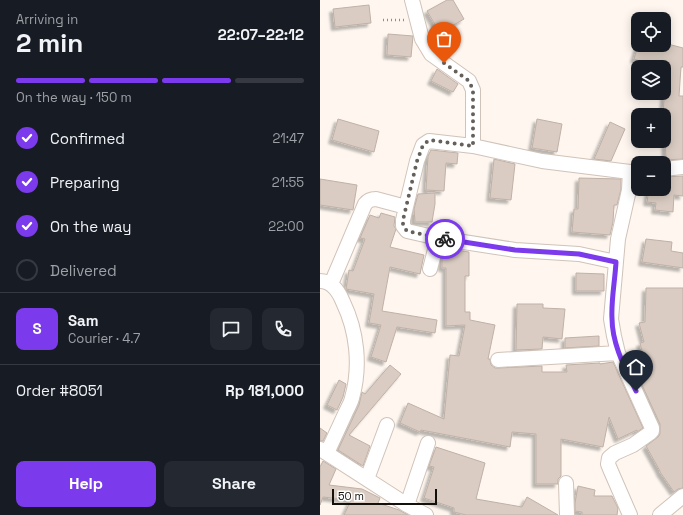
<!DOCTYPE html>
<meta charset="utf-8">
<style>
body{margin:0;font-family:"Space Grotesk",sans-serif;background:#242831;color:#f1f3f6;height:100vh;display:flex;flex-direction:column;font-size:15px;white-space:nowrap}
*{box-sizing:border-box;margin:0}
p{font-size:13px;color:#9ea1a6}
.icon{flex:none;width:22px;height:22px;fill:none;stroke:currentColor;stroke-width:2;stroke-linecap:round;stroke-linejoin:round}
.map{position:relative;flex:1;overflow:hidden}
.details{display:flex;flex-direction:column;background:#171b24;width:320px}
.details>*{flex:none}
.controls{position:absolute;left:311px;top:12px;display:grid;gap:8px}
.controls a{display:grid;place-items:center;width:40px;height:40px;border-radius:8px;background:#171b24;box-shadow:0 2px 10px #0003;font-size:20px}
.scale{position:absolute;left:12px;bottom:10px;width:105px;box-sizing:border-box;padding-left:4px;border:2px solid #14100c;border-top:0;font-size:11px;line-height:14px;white-space:nowrap;color:#14100c;-webkit-text-stroke:3px #fff;paint-order:stroke}
.pin{position:absolute;display:grid;place-items:center;width:34px;height:34px;color:#fff;margin:-41px -17px;border-radius:50% 50% 50% 0;rotate:-45deg;box-shadow:0 0 4px #0007}
.pin .icon{rotate:45deg}
.courier{position:absolute;display:grid;place-items:center;width:40px;height:40px;margin:-20px;border:3px solid #7c3aed;border-radius:50%;background:#fff;color:#222;box-shadow:0 1px 5px #0007}
.head em{font-style:normal;font-weight:700}
.head div{display:flex;flex-direction:column-reverse}
.head{display:flex;align-items:center;justify-content:space-between;height:68px;padding:0 16px}
h1{font-size:26px;font-weight:700;line-height:30px}
.bar{display:grid;grid-template-columns:repeat(4,1fr);gap:6px 4px;align-content:center;height:48px;padding:0 16px}
.bar i{height:5px;border-radius:3px;background:#363941}
.bar .on{background:#7c3aed}
.bar p{grid-column:span 4}
.line{display:flex;align-items:center;gap:10px;padding:0 16px;border-top:1px solid #363941}
.line div{flex:1}
.round{display:grid;place-items:center;flex:none;width:42px;height:42px;border-radius:8px;background:#242831}
ol{padding:0 16px;list-style:none}
li{display:flex;align-items:center;gap:12px;height:44px}
li p{margin-inline-start:auto}
li .icon{padding:4px;border-radius:50%;background:#7c3aed;color:#fff;stroke-width:4}
li:last-child{color:#9ea1a6}
li i{width:22px;height:22px;border:2px solid #363941;border-radius:50%}
.action{display:flex;gap:8px;margin-top:auto;padding:8px 16px}
.action a{flex:1;height:46px;border-radius:8px;background:#7c3aed;color:#fff;font-size:16px;font-weight:700;line-height:46px;text-align:center}
.action a+a{background:#242831;color:#f1f3f6}
main{display:flex;flex:1;min-height:0}
.map>svg:first-child{display:block}
.building{fill:#daccc2;stroke:#bfb1a7;filter:url(#shadow)}
.lines{fill:none;stroke-linecap:round;stroke-linejoin:round}
.minor-casing{stroke:#d0c3b9;stroke-width:16}
.path{stroke:#938d88;stroke-width:2.5;stroke-dasharray:1 3;stroke-linecap:butt}
.minor{stroke:#fff;stroke-width:14}
.done{stroke:#66605b;stroke-width:4;stroke-dasharray:0 7.2}
.route{stroke:#7c3aed;stroke-width:5}
</style>
<main>
<section class="details">
<div class="head"><div><h1>2 min</h1><p>Arriving in</p></div><em>22:07–22:12</em></div>
<div class="bar"><i class="on"></i><i class="on"></i><i class="on"></i><i></i><p>On the way · 150 m</p></div>
<ol>
<li><svg class="icon" aria-label="check" viewBox="0 0 24 24"><path d="M5 12l5 5 9-10"/></svg>Confirmed<p>21:47</p></li>
<li><svg class="icon" aria-label="check" viewBox="0 0 24 24"><path d="M5 12l5 5 9-10"/></svg>Preparing<p>21:55</p></li>
<li><svg class="icon" aria-label="check" viewBox="0 0 24 24"><path d="M5 12l5 5 9-10"/></svg>On the way<p>22:00</p></li>
<li><i></i>Delivered</li>
</ol>
<div class="line" style="height:72px"><b class="round" style="background:#7c3aed;color:#fff">S</b><div><b>Sam</b><p>Courier · 4.7</p></div><a class="round"><svg class="icon" aria-label="chat" viewBox="0 0 24 24"><path d="M4 5h16v11H9l-5 4z"/></svg></a><a class="round"><svg class="icon" aria-label="phone" viewBox="0 0 24 24"><path d="M5 4h4l2 5-3 2q2 4 5 5l2-3 5 2v4C11 20 4 13 5 4z"/></svg></a></div>
<div class="line" style="height:52px"><div>Order #8051</div><b>Rp 181,000</b></div>
<div class="action"><a>Help</a><a>Share</a></div>
</section>
<div class="map">
<svg width="363" height="515" viewBox="0 0 363 515">
<defs>
<filter id="shadow"><feDropShadow dx="-3.5" dy="3.5" stdDeviation="1" flood-color="#0004"/></filter>
</defs>
<rect width="100%" height="100%" fill="#fef6ef"/>
<path class="building" d="M127,0H133L144,19L120,33L107,11Z
M49,5L51,23L15,27L13,9Z
M68,34L93,36L91,57L67,55Z
M344,43L363,48V67H361L359,96H363V159L346,160L344,115V114H343L346,70L344,69V67H338L314,59L318,45H344Z
M117,69L138,84L133,92L111,81Z
M18,119L59,131L54,152L12,140Z
M217,119L242,124L237,152L212,148Z
M290,122L305,129L291,161L274,159Z
M111,150L138,153L137,164L126,163L124,191L106,190L108,156Z
M174,159L195,164L191,200L170,198Z
M363,176V196L354,195L353,212L335,210L336,203L327,202L329,189H344V177Z
M259,178L301,179V189L297,205H294L293,222L290,235L252,232L254,209H258Z
M0,179L37,185L33,210L0,205Z
M115,193V204L112,222H95L94,209L98,194Z
M61,213L75,217L74,226L76,229L70,247L104,255L100,274L70,267L62,311L117,320L115,333L77,327L66,362L51,357L61,325L49,323L54,294L26,289L29,270L33,271L45,239L40,238L50,215L59,218Z
M326,239L352,242L351,251L363,253V268L322,262Z
M124,248L149,252V276H145V312H150V320L175,325L168,359H170L171,365L175,368H178L222,366V372H247L246,365L280,363V364L293,362L323,428L317,432V430L298,439L289,417L283,447L241,439V476L238,479V484H216V434L192,432L190,447L101,430L100,432L80,423L88,403L124,419L130,355L139,356L145,325L126,326V268H122V256Z
M256,273L284,274V291H256Z
M326,288H363V488L358,489L354,492L340,472V471L326,446L338,437L340,434V424L316,372L326,368L320,343L324,342L319,323L325,322Z
M197,304H223V308L245,309L242,339L223,337L222,349L196,350Z
M279,336V346L245,348V338Z
M70,365L81,374L29,435L50,446L43,466L18,450L39,405L42,392L45,394Z
M19,380L26,384L23,397L17,410L7,405Z
M0,428L7,433L3,441H0Z
M116,447L165,463L156,499L202,507L207,497L238,515H146L134,512V508L104,498L114,467L109,466Z
M3,461L16,469L9,485L42,489L60,498L58,503L79,510L88,515H24L31,500L3,497L0,505V467Z
M258,486L275,490L274,496H292L298,508L297,515H262V512L255,511V503Z"/>
<g class="lines">
<defs>
<path id="minor" d="M92,0L102,39L111,54L149,81L153,90V146L222,161L310,172L309,190L298,239L296,262
M344,169L363,167
M86,207L83,220V226L87,231L118,238L195,250L259,254L296,262L291,319L294,336L298,353L332,428V431L330,433L313,445L295,453L289,458L288,464L290,469L310,515
M110,269L118,238
M0,281C12,281 19,292 23,302C37,331 41,366 32,398C31,403 27,409 25,414C19,427 13,440 7,453
M11,284L45,204C48,200 51,199 56,199L86,207L97,161L103,145L109,141L153,146
M178,360L298,353
M0,449L87,505L106,515
M47,479L67,425
M246,483L247,515
M87,505L108,443
M340,515L363,496"/>
</defs>
<use href="#minor" class="minor-casing"/>
<path class="path" d="M63,20H84"/>
<use href="#minor" class="minor"/>
</g>
<g class="lines">
<path class="done" d="M124,63L149,81L153,90V146L109,140L103,145L97,161L83,220V226L87,231L125,239"/>
<path class="route" d="M125,239L195,250L259,254L296,262C295,281 291,300 292,318C292,344 305,368 316,391"/>
</g>
</svg>
<div class="controls">
<a><svg class="icon" aria-label="locate" viewBox="0 0 24 24"><circle cx="12" cy="12" r="6"/><path d="M12 2v4M12 18v4M2 12h4M18 12h4"/></svg></a>
<a><svg class="icon" aria-label="layers" viewBox="0 0 24 24"><path d="M12 4l9 5-9 5-9-5zM3 14l9 5 9-5"/></svg></a>
<a>+</a>
<a>−</a>
</div>
<div class="scale">50 m</div>
<div class="pin" style="left:124px;top:63px;background:#ea580c"><svg class="icon" aria-label="bag" viewBox="0 0 24 24"><path d="M5 8h14l-1 12H6zM9 8a3 3 0 0 1 6 0"/></svg></div>
<div class="pin" style="left:316px;top:391px;background:#1f2937"><svg class="icon" aria-label="home" viewBox="0 0 24 24"><path d="M3 11l9-7 9 7M6 9v11h12V9"/></svg></div>
<div class="courier" style="left:125px;top:239px"><svg class="icon" aria-label="bike" viewBox="0 0 24 24"><circle cx="6" cy="16" r="4"/><circle cx="18" cy="16" r="4"/><path d="M6 16l4-8h5l3 8M10 8l3 8H6M13 5h3"/></svg></div>
</div>
</main>
